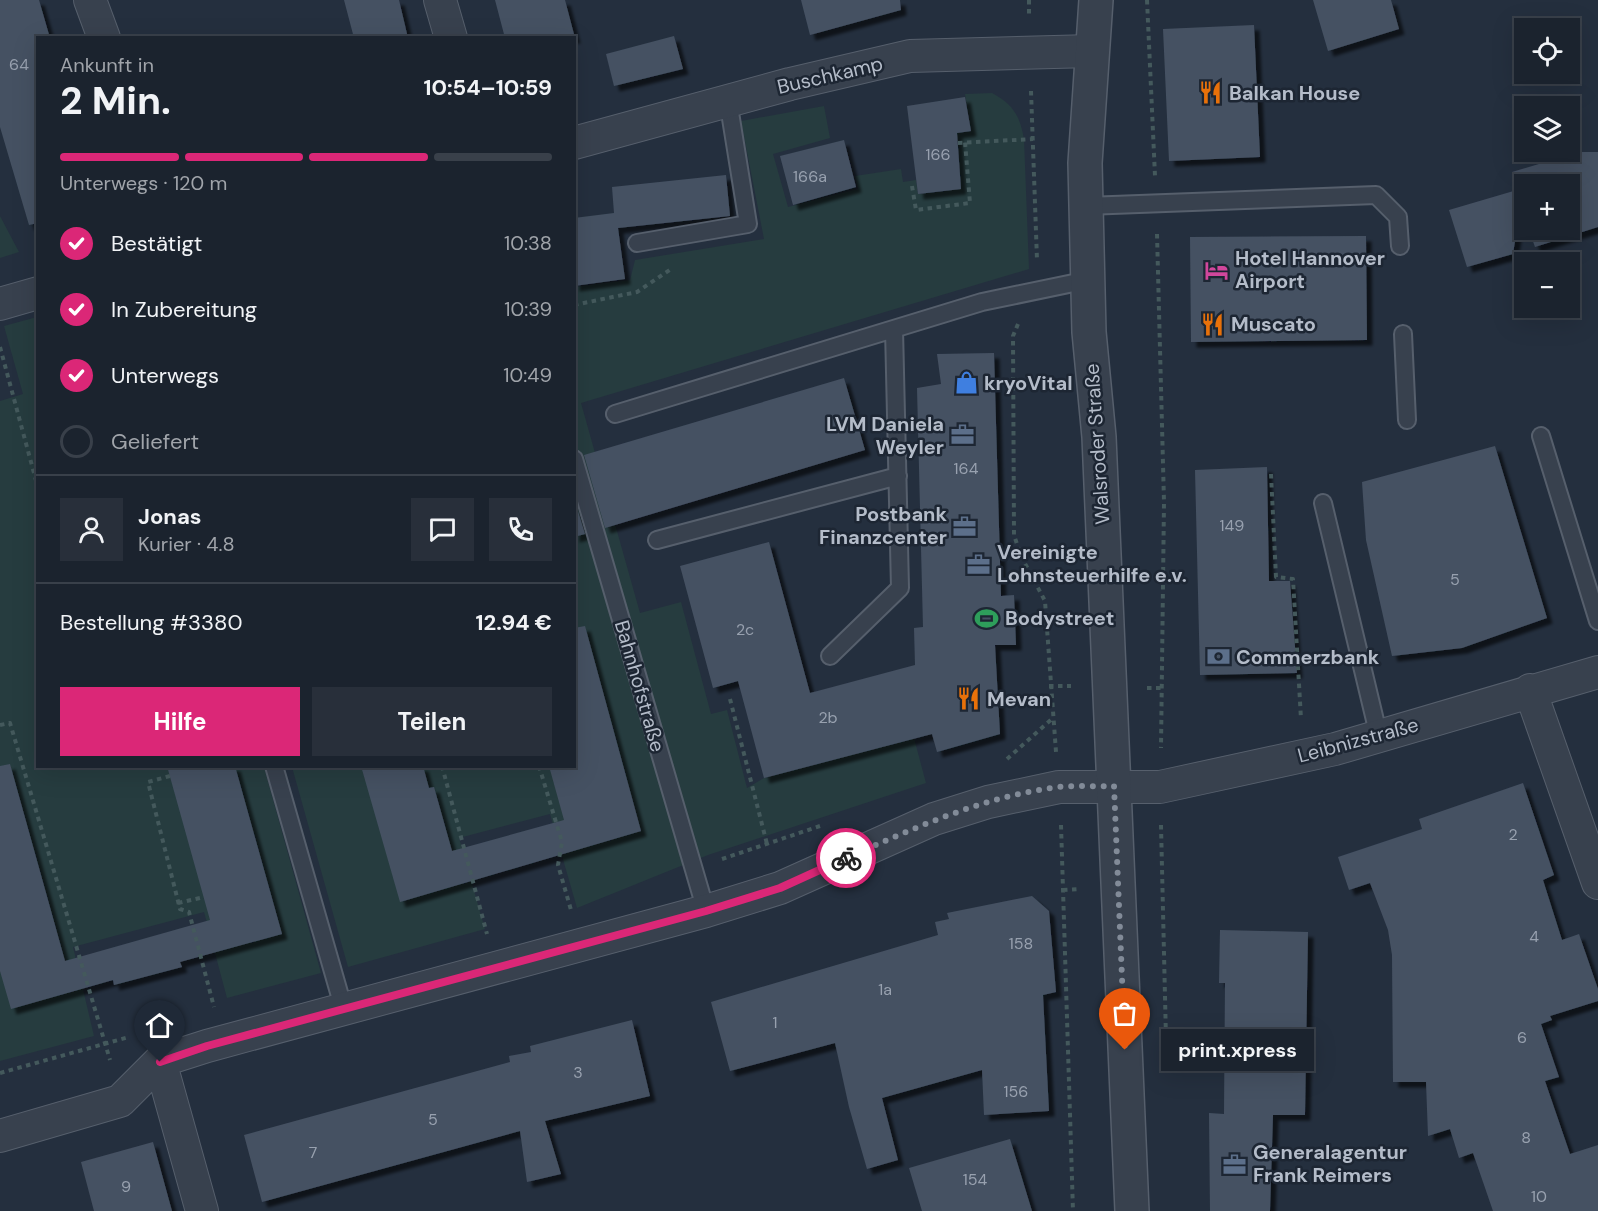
<!DOCTYPE html>
<html lang="de">
<meta charset="utf-8">
<style>
body{margin:0;font-family:"DM Sans",sans-serif;background:#282f3a;color:#f1f3f6;height:100vh;display:flex;flex-direction:column;font-size:22px;white-space:nowrap}
*{box-sizing:border-box;margin:0}
p{font-size:20px;color:#a0a4aa}
.icon{flex:none;width:33px;height:33px;fill:none;stroke:currentColor;stroke-width:2;stroke-linecap:round;stroke-linejoin:round}
.map{position:relative;flex:1;overflow:hidden}
.drawer{position:absolute;left:36px;top:36px;width:540px;height:732px;display:flex;flex-direction:column;background:#1b232e;border-radius:0px;box-shadow:0 6px 24px #0002,0 0 0 2px #39404a}
.drawer>*{flex:none}
.fabs{position:absolute;left:1514px;top:18px;display:grid;gap:12px}
.fabs a{display:grid;place-items:center;width:66px;height:66px;border-radius:0px;background:#1b232e;box-shadow:0 6px 24px #0002,0 0 0 2px #39404a;font-size:30px}
.pin{position:absolute;display:grid;place-items:center;width:51px;height:51px;color:#fff;margin:-62px -26px;border-radius:50% 50% 50% 0;rotate:-45deg;box-shadow:0 0 6px #0007}
.pin .icon{rotate:45deg}
.courier{position:absolute;display:grid;place-items:center;width:60px;height:60px;margin:-30px;border:4px solid #db2777;border-radius:50%;background:#fff;color:#222;box-shadow:0 2px 8px #0007}
.bubble{position:absolute;height:42px;border-radius:0px;background:#1b232e;box-shadow:0 6px 24px #0002,0 0 0 2px #39404a;font-size:20px;font-weight:700;line-height:42px;text-align:center}
.head em{font-style:normal;font-weight:700}
.head div{display:flex;flex-direction:column-reverse}
.head{display:flex;align-items:center;justify-content:space-between;height:102px;padding:0 24px}
h1{font-size:39px;font-weight:700;line-height:45px}
.bar{display:grid;grid-template-columns:repeat(4,1fr);gap:9px 6px;align-content:center;height:72px;padding:0 24px}
.bar i{height:8px;border-radius:4px;background:#39404a}
.bar .active{background:#db2777}
.bar p{grid-column:span 4}
.line{display:flex;align-items:center;gap:15px;padding:0 24px;border-top:2px solid #39404a}
.line div{flex:1}
.round{display:grid;place-items:center;flex:none;width:63px;height:63px;border-radius:0px;background:#282f3a}
ol{padding:0 24px;list-style:none}
li{display:flex;align-items:center;gap:18px;height:66px}
li p{margin-inline-start:auto}
li .icon{padding:6px;border-radius:50%;background:#db2777;color:#fff;stroke-width:4}
li:last-child{color:#a0a4aa}
li i{width:33px;height:33px;border:3px solid #39404a;border-radius:50%}
.primary-button{display:flex;gap:12px;margin-top:auto;padding:12px 24px}
.primary-button a{flex:1;height:69px;border-radius:0px;background:#db2777;color:#fff;font-size:24px;font-weight:700;line-height:69px;text-align:center}
.primary-button a+a{background:#282f3a;color:#f1f3f6}
.map>svg:first-child{display:block}
.green{fill:#263c3f}
.building{fill:#455162;filter:url(#shadow)}
.lines{fill:none;stroke-linecap:round;stroke-linejoin:round}
.service-casing{stroke:#565f6c;stroke-width:20}
.minor-casing{stroke:#565f6c;stroke-width:34}
.tertiary-casing{stroke:#565f6c;stroke-width:36}
.path{stroke:#44595c;stroke-width:4;stroke-dasharray:4.5 4.5;stroke-linecap:butt}
.service{stroke:#38414e;stroke-width:16}
.minor{stroke:#38414e;stroke-width:32}
.tertiary{stroke:#38414e;stroke-width:33}
.done{stroke:#828b98;stroke-width:6;stroke-dasharray:0 10.8}
.route{stroke:#db2777;stroke-width:8}
.labels{text-anchor:middle;dominant-baseline:central;stroke-width:5;stroke-linejoin:round;paint-order:stroke}
.number-label{font-size:16px;fill:#98a1af}
.street-label{font-size:20px;fill:#b4bcc9;stroke:#1d2633}
.poi-label{font-size:20px;font-weight:bold;fill:#b4bcc9;stroke:#1d2633;text-anchor:start}
</style>
<div class="map">
<svg width="1598" height="1211" viewBox="0 0 1598 1211">
<defs>
<filter id="shadow"><feDropShadow dx="5.5" dy="5.5" stdDeviation="1.5" flood-color="#0009"/></filter>
</defs>
<rect width="100%" height="100%" fill="#242f3e"/>
<path class="green" d="M992,93C1013,104 1020,116 1024,139L1029,269L581,403L640,613L681,602L711,714L727,710L747,788L764,778L914,738L926,783L708,855L577,908L550,814L459,838L485,929L348,967L292,767L574,766L575,287L630,280L635,260L764,239L741,121L824,106L830,138L773,154L788,207L858,189L855,176L901,169L903,182L916,180L918,194L961,189L957,133L971,130L965,94Z
M0,216L19,252L0,258Z
M37,317L38,766L264,767L321,973L227,998L204,912L73,947L94,1036L0,1061V401L23,394L4,326Z"/>
<path class="building" d="M0,0H39L50,38H38V223L29,225L0,127Z
M344,0H399L408,38H354Z
M495,0H565L575,38H505Z
M801,0H900L901,10L810,35Z
M1313,0H1391L1399,29L1328,51Z
M1254,25L1260,157L1169,161L1163,29Z
M674,36L683,69L614,86L606,54Z
M965,97L971,131L957,133L961,189L918,194L907,106Z
M844,140L856,187L793,205L780,156Z
M1546,152H1598V227L1535,247L1529,230H1569V184H1524V212L1521,203L1513,254L1467,267L1449,210L1517,190L1512,172L1539,164Z
M726,175L730,216L618,228L625,279L574,286V218L614,213L612,187Z
M1366,236L1367,340L1191,342L1190,237Z
M994,353L1001,596L1014,595L1016,645H995L1000,734L937,752L932,734L764,778L738,681L713,688L680,566L769,542L810,693L915,665L914,628L923,627L917,388L941,384L937,354Z
M844,378L865,450L605,528L584,455Z
M1495,446L1547,618L1462,648L1392,656L1366,540L1362,482Z
M1267,467L1269,581H1290L1297,673L1200,675L1195,470Z
M574,498L585,534L574,537Z
M585,626L641,831L400,902L361,766H423L429,788L434,787L452,851L564,820L549,766H574V628Z
M10,764L65,961L210,920L167,766H235L282,934L180,962L182,967L114,985L113,980L11,1009L0,971V766Z
M1523,783L1554,875L1543,880L1562,940L1579,934L1598,989V1001L1550,1016L1552,1020L1541,1024L1559,1077L1545,1081L1570,1154L1598,1145V1211H1493L1473,1153L1459,1158L1450,1129L1428,1136L1426,1082H1393L1392,955L1388,930L1370,883L1349,890L1338,857L1422,829L1419,819Z
M1032,896L1049,911L1056,992L1043,995L1049,1111L984,1115L982,1070L882,1098L898,1160L867,1169L849,1107L835,1043L730,1071L711,1002L938,935L935,922L949,919L947,913Z
M1220,930L1308,932L1305,1115H1273L1270,1211H1210L1209,1113L1224,1114L1225,983H1219Z
M632,1020L650,1096L545,1121L561,1174L527,1182L520,1131L262,1202L244,1135L510,1062L509,1056L531,1052L530,1046Z
M1010,1139L1032,1211H922L909,1168Z
M153,1142L172,1211H94L81,1162Z"/>
<g class="lines">
<defs>
<path id="service" d="M1086,206L1376,195L1398,217L1400,246
M637,243L748,224L728,100
M1403,334L1407,420
M615,414L982,302L1088,280
M1541,436L1598,621
M574,459L706,911
M1323,503L1379,737
M657,540L898,476
M830,656L900,588L894,329
M274,766L344,1010"/>
<path id="minor" d="M90,0L104,38
M440,0L451,38
M574,143L790,84L910,56L1092,51
M0,304L38,293
M1530,690L1598,883
M160,1061L202,1211
M0,1136L120,1101L160,1061L207,1046L706,911L780,888L934,819L988,802L1059,787H1160L1335,749L1598,672"/>
<path id="tertiary" d="M1096,0L1085,163L1089,332L1099,437L1132,1211"/>
</defs>
<use href="#service" class="service-casing"/>
<use href="#minor" class="minor-casing"/>
<use href="#tertiary" class="tertiary-casing"/>
<path class="path" d="M1029,0V17
M1147,0L1155,176
M1031,91L1037,260
M958,143L1033,139
M912,186L916,210L970,203L965,142
M1157,234L1164,502L1161,748
M574,305L637,292L671,269
M1018,324L1013,336L1014,535L1021,556L1045,601L1056,752
M0,347L38,488
M1271,474L1276,577L1293,579L1301,719
M1049,686H1071
M1147,688H1162
M730,699L767,844
M0,725L10,723L110,1060
M1007,759L1053,718
M442,766L487,934
M539,766L562,842L558,865L571,910
M170,776L148,782L180,909L189,912L214,1007
M1061,825L1073,1211
M1161,825L1166,1039
M722,859L820,826
M1063,890L1080,889
M178,903L204,897
M0,1073L129,1037"/>
<use href="#service" class="service"/>
<use href="#minor" class="minor"/>
<use href="#tertiary" class="tertiary"/>
</g>
<g class="lines">
<path class="done" d="M846,858C915,828 984,796 1059,787C1077,785 1096,787 1114,786L1125,1050"/>
<path class="route" d="M160,1062L207,1046L706,911L780,888L846,858"/>
</g>
<defs>
<symbol id="restaurant-bare" viewBox="-9 -9 18 18"><path d="M-5-6h1v4h1v-4h1v4h1v-4h1v5L-1.5 .5V6h-2V.5L-5-1ZM5-6V6H3V1.5H1.5Q1.5-4 5-6Z" fill="#e8710a" stroke="#1d2633" stroke-width="2.5" paint-order="stroke"/></symbol>
<symbol id="hotel-bare" viewBox="-9 -9 18 18"><path d="M-6-4.5h1.5V1H6V5H4.5V3h-9V5H-6ZM-4 0a1.8 1.8 0 1 1 3.6 0ZM.5 0V-2.5h3Q6-2.5 6 0Z" fill="#d1479c" stroke="#1d2633" stroke-width="2.5" paint-order="stroke"/></symbol>
<symbol id="shop-bare" viewBox="-9 -9 18 18"><path d="M-5-2.5h2.3a2.7 3.5 0 0 1 5.4 0H5L5.5 6h-11ZM-1.5-2.5h3a1.5 2.3 0 0 0-3 0Z" fill="#3f7fe0" stroke="#1d2633" stroke-width="2.5" paint-order="stroke"/></symbol>
<symbol id="office-bare" viewBox="-9 -9 18 18"><path d="M-6-3h4V-5.5h4V-3h4V5H-6ZM-1-4.5V-3h2v-1.5ZM-6 0V1H6V0Z" fill="#5c6f8a" stroke="#1d2633" stroke-width="2.5" paint-order="stroke"/></symbol>
<symbol id="stadium-bare" viewBox="-9 -9 18 18"><path d="M0-5a6.5 5 0 1 0 0 10a6.5 5 0 1 0 0-10ZM-3.5-1.8h7v3.6h-7Z" fill="#2e9e5b" stroke="#1d2633" stroke-width="2.5" paint-order="stroke"/></symbol>
<symbol id="bank-bare" viewBox="-9 -9 18 18"><path d="M-6-4H6V4H-6ZM0-2.3a2.3 2.3 0 1 0 0 4.6a2.3 2.3 0 1 0 0-4.6Z" fill="#5c6f8a" stroke="#1d2633" stroke-width="2.5" paint-order="stroke"/></symbol>
</defs>
<g fill-rule="evenodd">
<use href="#restaurant-bare" x="1194" y="76" width="33" height="33"/>
<use href="#hotel-bare" x="1200" y="254" width="33" height="33"/>
<use href="#restaurant-bare" x="1196" y="308" width="33" height="33"/>
<use href="#shop-bare" x="950" y="366" width="33" height="33"/>
<use href="#office-bare" x="946" y="418" width="33" height="33"/>
<use href="#office-bare" x="948" y="510" width="33" height="33"/>
<use href="#office-bare" x="962" y="548" width="33" height="33"/>
<use href="#stadium-bare" x="970" y="602" width="33" height="33"/>
<use href="#bank-bare" x="1202" y="640" width="33" height="33"/>
<use href="#restaurant-bare" x="952" y="682" width="33" height="33"/>
<use href="#office-bare" x="1218" y="1148" width="33" height="33"/>
</g>
<g class="labels">
<g class="number-label">
<text x="19" y="64">64</text>
<text x="938" y="154">166</text>
<text x="810" y="176">166a</text>
<text x="966" y="468">164</text>
<text x="1232" y="525">149</text>
<text x="1455" y="579">5</text>
<text x="745" y="629">2c</text>
<text x="828" y="717">2b</text>
<text x="1513" y="834">2</text>
<text x="1534" y="936">4</text>
<text x="1021" y="943">158</text>
<text x="885" y="989">1a</text>
<text x="775" y="1022">1</text>
<text x="1522" y="1037">6</text>
<text x="578" y="1072">3</text>
<text x="1016" y="1091">156</text>
<text x="433" y="1119">5</text>
<text x="1526" y="1137">8</text>
<text x="313" y="1152">7</text>
<text x="975" y="1179">154</text>
<text x="126" y="1186">9</text>
<text x="1539" y="1196">10</text>
</g>
<g class="street-label">
<text transform="translate(830 75) rotate(-13)">Buschkamp</text>
<text transform="translate(1097 444) rotate(-94)">Walsroder Straße</text>
<text transform="translate(640 686) rotate(74)">Bahnhofstraße</text>
<text transform="translate(1358 740) rotate(-15)">Leibnizstraße</text>
</g>
<g class="poi-label">
<text x="1229" y="93">Balkan House</text>
<text x="1235" y="258">Hotel Hannover<tspan x="1235" dy="23">Airport</tspan></text>
<text x="1231" y="324">Muscato</text>
<text x="984" y="383">kryoVital</text>
<text x="944" y="424" text-anchor="end">LVM Daniela<tspan x="944" dy="23">Weyler</tspan></text>
<text x="947" y="514" text-anchor="end">Postbank<tspan x="947" dy="23">Finanzcenter</tspan></text>
<text x="997" y="552">Vereinigte<tspan x="997" dy="23">Lohnsteuerhilfe e.v.</tspan></text>
<text x="1005" y="618">Bodystreet</text>
<text x="1236" y="657">Commerzbank</text>
<text x="987" y="699">Mevan</text>
<text x="1253" y="1152">Generalagentur<tspan x="1253" dy="23">Frank Reimers</tspan></text>
</g>
</g>
</svg>
<div class="fabs">
<a><svg class="icon" aria-label="locate" viewBox="0 0 24 24"><circle cx="12" cy="12" r="6"/><path d="M12 2v4M12 18v4M2 12h4M18 12h4"/></svg></a>
<a><svg class="icon" aria-label="layers" viewBox="0 0 24 24"><path d="M12 4l9 5-9 5-9-5zM3 14l9 5 9-5"/></svg></a>
<a>+</a>
<a>−</a>
</div>
<div class="pin" style="left:1125px;top:1050px;background:#ea580c"><svg class="icon" aria-label="bag" viewBox="0 0 24 24"><path d="M5 8h14l-1 12H6zM9 8a3 3 0 0 1 6 0"/></svg></div>
<div class="pin" style="left:160px;top:1062px;background:#1f2937"><svg class="icon" aria-label="home" viewBox="0 0 24 24"><path d="M3 11l9-7 9 7M6 9v11h12V9"/></svg></div>
<div class="courier" style="left:846px;top:858px"><svg class="icon" aria-label="bike" viewBox="0 0 24 24"><circle cx="6" cy="16" r="4"/><circle cx="18" cy="16" r="4"/><path d="M6 16l4-8h5l3 8M10 8l3 8H6M13 5h3"/></svg></div>
<div class="bubble" style="left:1161px;top:1029px;width:153px">print.xpress</div>
<section class="drawer">
<div class="head"><div><h1>2 Min.</h1><p>Ankunft in</p></div><em>10:54–10:59</em></div>
<div class="bar"><i class="active"></i><i class="active"></i><i class="active"></i><i></i><p>Unterwegs · 120 m</p></div>
<ol>
<li><svg class="icon" aria-label="check" viewBox="0 0 24 24"><path d="M5 12l5 5 9-10"/></svg>Bestätigt<p>10:38</p></li>
<li><svg class="icon" aria-label="check" viewBox="0 0 24 24"><path d="M5 12l5 5 9-10"/></svg>In Zubereitung<p>10:39</p></li>
<li><svg class="icon" aria-label="check" viewBox="0 0 24 24"><path d="M5 12l5 5 9-10"/></svg>Unterwegs<p>10:49</p></li>
<li><i></i>Geliefert</li>
</ol>
<div class="line" style="height:108px"><a class="round"><svg class="icon" aria-label="person" viewBox="0 0 24 24"><circle cx="12" cy="8" r="4"/><path d="M4 21q1-7 8-7t8 7"/></svg></a><div><b>Jonas</b><p>Kurier · 4.8</p></div><a class="round"><svg class="icon" aria-label="chat" viewBox="0 0 24 24"><path d="M4 5h16v11H9l-5 4z"/></svg></a><a class="round"><svg class="icon" aria-label="phone" viewBox="0 0 24 24"><path d="M5 4h4l2 5-3 2q2 4 5 5l2-3 5 2v4C11 20 4 13 5 4z"/></svg></a></div>
<div class="line" style="height:78px"><div>Bestellung #3380</div><b>12.94 €</b></div>
<div class="primary-button"><a>Hilfe</a><a>Teilen</a></div>
</section>
</div>
